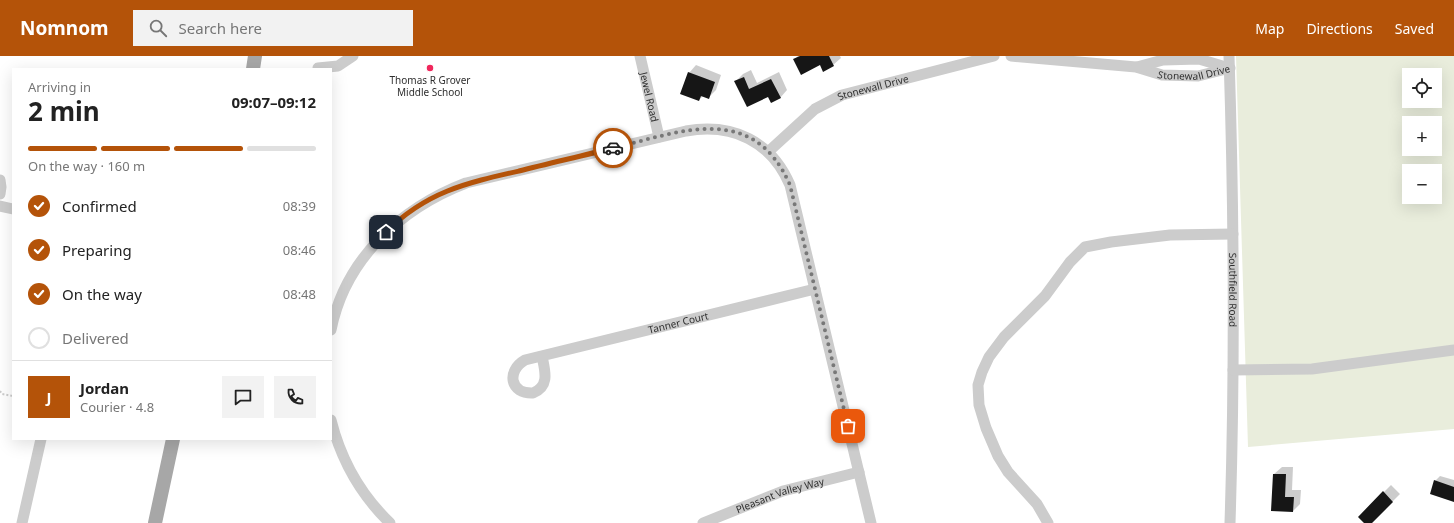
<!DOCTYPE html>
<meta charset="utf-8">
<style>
body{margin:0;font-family:"Noto Sans",sans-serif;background:#f2f2f2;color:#222;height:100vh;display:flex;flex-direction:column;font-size:15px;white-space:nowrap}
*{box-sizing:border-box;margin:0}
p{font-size:13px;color:#767676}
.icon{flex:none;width:22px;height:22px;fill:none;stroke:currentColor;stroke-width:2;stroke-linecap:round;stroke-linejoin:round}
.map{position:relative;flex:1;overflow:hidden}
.sheet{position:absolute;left:12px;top:12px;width:320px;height:372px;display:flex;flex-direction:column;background:#fff;border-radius:0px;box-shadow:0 4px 16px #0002}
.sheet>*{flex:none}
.controls{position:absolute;left:1402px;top:12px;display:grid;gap:8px}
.controls a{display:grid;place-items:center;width:40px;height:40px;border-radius:0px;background:#fff;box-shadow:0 4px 16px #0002;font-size:20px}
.pin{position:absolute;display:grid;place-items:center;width:34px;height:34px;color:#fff;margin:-17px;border-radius:8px;box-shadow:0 2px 6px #0006}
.courier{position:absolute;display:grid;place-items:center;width:40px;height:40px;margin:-20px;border:3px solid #b45309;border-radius:50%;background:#fff;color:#222;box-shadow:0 1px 5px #0007}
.headline em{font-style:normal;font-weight:700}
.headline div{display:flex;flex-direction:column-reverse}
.headline{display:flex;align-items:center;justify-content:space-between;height:68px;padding:0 16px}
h1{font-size:26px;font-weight:700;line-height:30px}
.bar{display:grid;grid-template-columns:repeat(4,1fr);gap:6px 4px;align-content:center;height:48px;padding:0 16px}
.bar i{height:5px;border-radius:3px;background:#e0e0e0}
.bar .selected{background:#b45309}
.bar p{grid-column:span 4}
.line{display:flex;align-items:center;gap:10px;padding:0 16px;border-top:1px solid #e0e0e0}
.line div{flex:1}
.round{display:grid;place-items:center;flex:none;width:42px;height:42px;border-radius:0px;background:#f2f2f2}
ol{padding:0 16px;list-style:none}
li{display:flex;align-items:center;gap:12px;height:44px}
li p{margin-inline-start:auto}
li .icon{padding:4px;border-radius:50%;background:#b45309;color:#fff;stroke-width:4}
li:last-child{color:#767676}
li i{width:22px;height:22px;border:2px solid #e0e0e0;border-radius:50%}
header{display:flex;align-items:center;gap:24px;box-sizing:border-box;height:56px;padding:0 20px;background:#b45309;color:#fff}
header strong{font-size:19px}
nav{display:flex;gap:22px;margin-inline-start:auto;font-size:14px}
.search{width:280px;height:36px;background:#f2f2f2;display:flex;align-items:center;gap:10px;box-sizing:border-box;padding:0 14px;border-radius:0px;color:#767676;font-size:15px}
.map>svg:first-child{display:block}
.green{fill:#e9eddc;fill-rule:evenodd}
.shadow{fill:#0003}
.building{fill:#161616}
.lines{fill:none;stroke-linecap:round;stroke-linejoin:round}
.path{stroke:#ccc;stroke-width:2;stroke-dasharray:2 2;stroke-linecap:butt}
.minor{stroke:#ccc;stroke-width:11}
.major{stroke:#a7a7a7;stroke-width:14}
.done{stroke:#787878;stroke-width:4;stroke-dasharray:0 7.2}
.route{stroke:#b45309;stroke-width:5}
.poi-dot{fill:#f0275c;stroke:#fff;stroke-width:1.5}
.labels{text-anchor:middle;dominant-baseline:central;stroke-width:4;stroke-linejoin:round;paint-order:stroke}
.street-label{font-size:10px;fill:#2f2f2f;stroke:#fff}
.poi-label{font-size:10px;fill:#2f2f2f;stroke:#fff}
</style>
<header>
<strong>Nomnom</strong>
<div class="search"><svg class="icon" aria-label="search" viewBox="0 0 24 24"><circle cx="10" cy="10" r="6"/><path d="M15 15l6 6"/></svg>Search here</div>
<nav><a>Map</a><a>Directions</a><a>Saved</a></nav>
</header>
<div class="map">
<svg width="1454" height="467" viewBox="0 0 1454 467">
<rect width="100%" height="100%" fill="#fff"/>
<path class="green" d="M1236,0H1454V373L1248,391ZM1409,19H1435V45H1409ZM1409,67H1435V93H1409ZM1409,115H1435V141H1409Z"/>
<path class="shadow" d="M798,0H840L841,2L833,9L794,4Z
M696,9L721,19L716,34L708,42L703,40L699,44L689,17Z
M751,14L757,27L779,16L787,34L780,42L768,40L747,50L736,25L743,18Z
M1282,411H1293L1292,434H1301L1300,448L1293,455L1272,454L1274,418Z
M1440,420L1454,424V445L1435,425Z
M1391,429L1400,438L1371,467H1365L1359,461Z"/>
<path class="building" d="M800,0H829L834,10L823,16L820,9L801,19L793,3Z
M688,16L715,26L709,43L701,40L699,45L680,38Z
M744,21L749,33L771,23L781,42L771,47L768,41L747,51L734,25Z
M1273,418H1286L1285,441H1294L1293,456L1271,455Z
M1434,424L1454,431V446L1430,438Z
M1383,435L1393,446L1372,467H1364L1358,461Z"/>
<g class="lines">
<path class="path" d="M0,335L2,338L13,340"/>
<g class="minor">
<path id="s1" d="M640,0L659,81"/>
<path id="s2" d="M1011,0L1136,11L1162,19L1198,20L1230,12"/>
<path id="s3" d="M1229,0C1234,156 1235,311 1230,467"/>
<path d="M1137,11L1163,4L1199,3L1229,12"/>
<path d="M318,12L338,10L353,0"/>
<path id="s4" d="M768,96L815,53L842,39L994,0"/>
<path d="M0,124L1,131L0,138"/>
<path d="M0,150L13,153"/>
<path d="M331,274C345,203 401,152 466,127L686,75C733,67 771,85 790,129L871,467"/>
<path id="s5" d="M542,300C545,315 550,330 533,337C510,338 506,315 525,304L815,233"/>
<path d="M1233,314L1312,313L1454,294"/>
<path d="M331,364C341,404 361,439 390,467"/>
<path d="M22,467L41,383"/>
<path id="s6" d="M703,467L783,435L859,416"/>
<path d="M1048,467L1037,448L1008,416L998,400L986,372L979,349L978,329L982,316L989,301L1004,281L1045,240L1070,206L1085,191L1111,186L1170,179L1233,178"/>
</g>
<path class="major" d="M253,13L255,0
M155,467L173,383"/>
</g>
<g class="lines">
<path class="done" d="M613,92C680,76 753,45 790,129L848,370"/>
<path class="route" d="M386,176C426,136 466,127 519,115C550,107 582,100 613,92"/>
</g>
<circle class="poi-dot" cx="430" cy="12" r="4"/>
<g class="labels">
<g class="street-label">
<text stroke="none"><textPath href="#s2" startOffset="185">Stonewall Drive</textPath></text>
<text stroke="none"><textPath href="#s4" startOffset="126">Stonewall Drive</textPath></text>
<text stroke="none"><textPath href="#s1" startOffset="42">Jewel Road</textPath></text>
<text stroke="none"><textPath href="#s3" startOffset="234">Southfield Road</textPath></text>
<text stroke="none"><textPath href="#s5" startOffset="251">Tanner Court</textPath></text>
<text stroke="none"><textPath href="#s6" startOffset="82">Pleasant Valley Way</textPath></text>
</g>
<g class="poi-label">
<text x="430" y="24">Thomas R Grover<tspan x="430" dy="12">Middle School</tspan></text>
</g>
</g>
</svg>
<div class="controls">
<a><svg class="icon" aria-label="locate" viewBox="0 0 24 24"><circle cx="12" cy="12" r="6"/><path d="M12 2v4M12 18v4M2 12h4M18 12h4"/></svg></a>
<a>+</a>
<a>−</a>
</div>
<div class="pin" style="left:848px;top:370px;background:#ea580c"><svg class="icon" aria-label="bag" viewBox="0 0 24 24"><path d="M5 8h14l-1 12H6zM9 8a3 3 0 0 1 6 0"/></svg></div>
<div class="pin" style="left:386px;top:176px;background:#1f2937"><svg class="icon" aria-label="home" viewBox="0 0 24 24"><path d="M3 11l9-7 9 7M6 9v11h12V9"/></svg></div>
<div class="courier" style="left:613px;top:92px"><svg class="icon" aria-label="car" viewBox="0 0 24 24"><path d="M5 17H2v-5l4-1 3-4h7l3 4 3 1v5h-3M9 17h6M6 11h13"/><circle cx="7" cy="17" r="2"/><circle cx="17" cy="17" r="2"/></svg></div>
<section class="sheet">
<div class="headline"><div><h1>2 min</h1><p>Arriving in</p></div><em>09:07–09:12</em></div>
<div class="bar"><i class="selected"></i><i class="selected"></i><i class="selected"></i><i></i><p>On the way · 160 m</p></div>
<ol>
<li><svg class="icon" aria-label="check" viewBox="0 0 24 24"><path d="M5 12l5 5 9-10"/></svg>Confirmed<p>08:39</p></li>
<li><svg class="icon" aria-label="check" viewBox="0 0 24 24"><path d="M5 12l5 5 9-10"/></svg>Preparing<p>08:46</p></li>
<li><svg class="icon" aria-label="check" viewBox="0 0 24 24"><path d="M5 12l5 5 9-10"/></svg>On the way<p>08:48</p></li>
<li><i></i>Delivered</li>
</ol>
<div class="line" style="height:72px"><b class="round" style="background:#b45309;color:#fff">J</b><div><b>Jordan</b><p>Courier · 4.8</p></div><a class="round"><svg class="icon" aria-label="chat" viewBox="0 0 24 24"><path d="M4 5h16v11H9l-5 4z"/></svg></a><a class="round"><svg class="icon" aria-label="phone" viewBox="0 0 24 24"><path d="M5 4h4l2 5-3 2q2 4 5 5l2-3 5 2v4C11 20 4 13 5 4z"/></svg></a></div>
</section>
</div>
